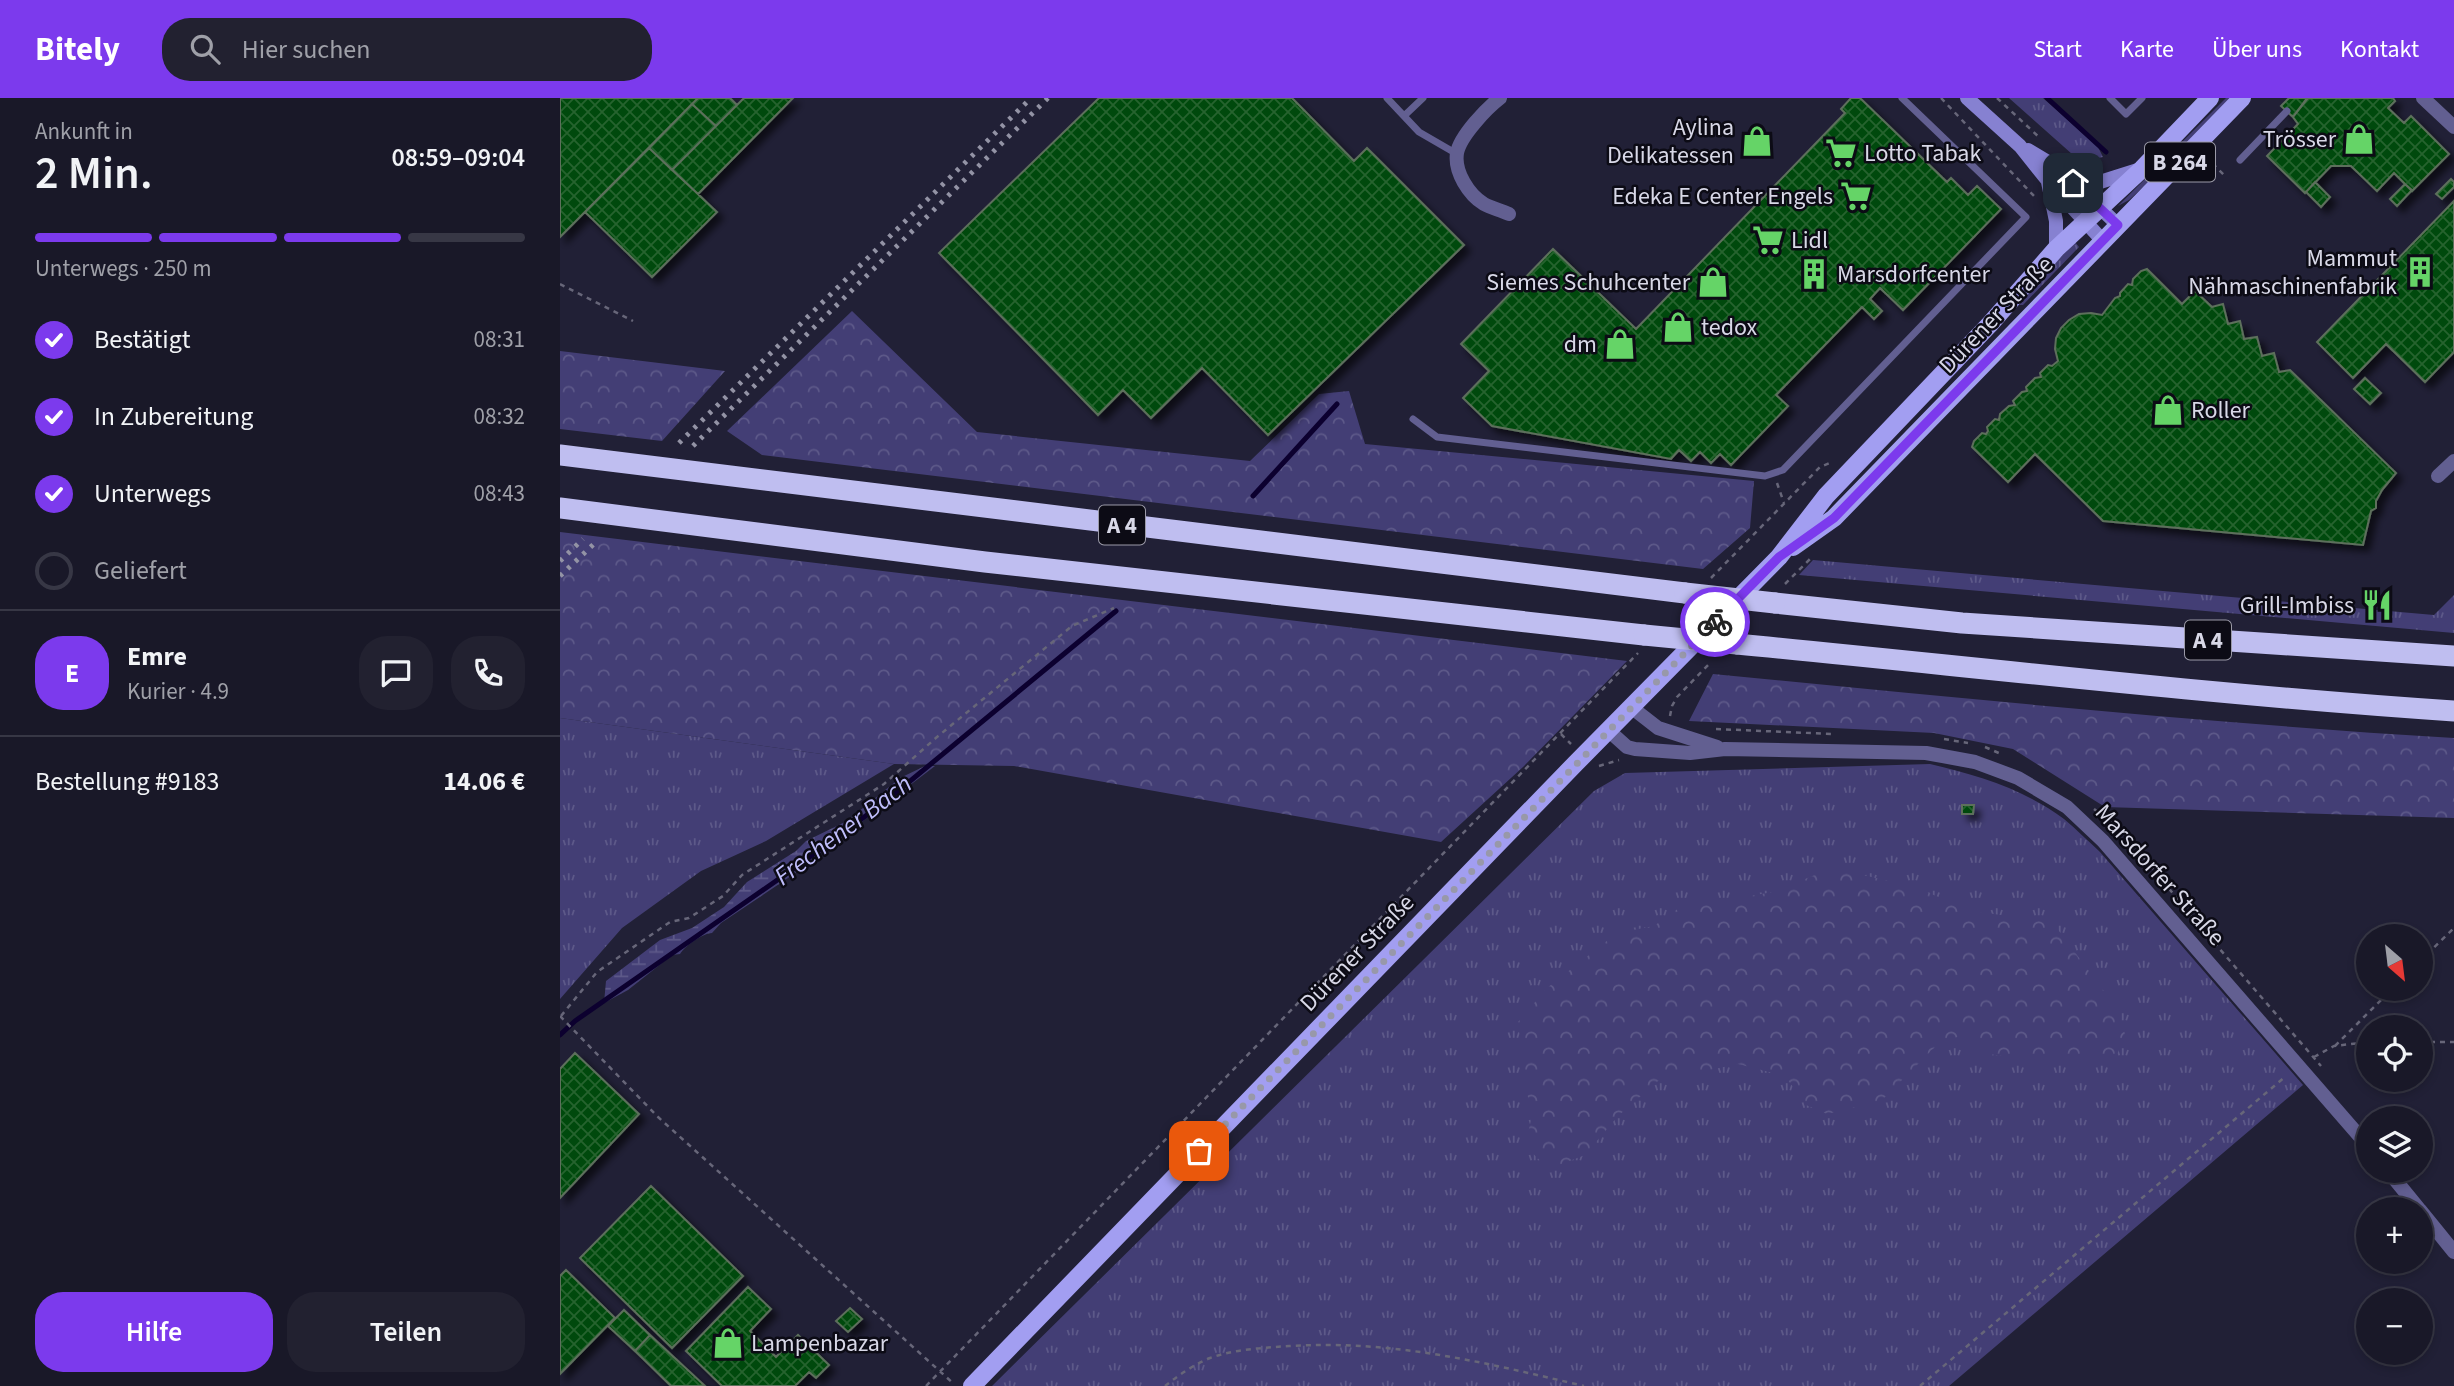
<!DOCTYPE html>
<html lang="de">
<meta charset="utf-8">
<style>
body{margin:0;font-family:"Source Sans 3",sans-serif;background:#222130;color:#f1f3f6;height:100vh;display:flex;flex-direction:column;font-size:26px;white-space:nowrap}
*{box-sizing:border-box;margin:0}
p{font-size:23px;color:#9fa0a8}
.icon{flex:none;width:38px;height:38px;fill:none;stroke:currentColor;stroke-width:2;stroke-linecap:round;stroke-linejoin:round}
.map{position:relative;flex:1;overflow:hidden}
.side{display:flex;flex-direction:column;background:#191828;width:560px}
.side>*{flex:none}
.needle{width:46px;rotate:152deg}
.controls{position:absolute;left:1796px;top:826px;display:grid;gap:14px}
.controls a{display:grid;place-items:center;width:77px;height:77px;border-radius:50%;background:#191828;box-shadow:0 4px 10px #0003,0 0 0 2px #373745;font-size:35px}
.pin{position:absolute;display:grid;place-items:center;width:60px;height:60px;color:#fff;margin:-30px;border-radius:14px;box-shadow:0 4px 10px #0006}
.courier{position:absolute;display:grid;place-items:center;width:70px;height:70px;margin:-35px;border:5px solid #7c3aed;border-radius:50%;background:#fff;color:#222;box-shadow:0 2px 9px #0007}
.overview em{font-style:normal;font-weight:600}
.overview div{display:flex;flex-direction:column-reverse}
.overview{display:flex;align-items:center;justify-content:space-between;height:119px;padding:0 35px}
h1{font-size:46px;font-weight:600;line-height:52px}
.bar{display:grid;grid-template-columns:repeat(4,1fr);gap:10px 7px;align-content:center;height:84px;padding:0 35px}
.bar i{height:9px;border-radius:5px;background:#373745}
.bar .active{background:#7c3aed}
.bar p{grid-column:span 4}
.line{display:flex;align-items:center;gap:18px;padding:0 35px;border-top:2px solid #373745}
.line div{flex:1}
.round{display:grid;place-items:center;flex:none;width:74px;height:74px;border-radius:28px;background:#222130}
ol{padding:0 35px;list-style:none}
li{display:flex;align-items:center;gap:21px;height:77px}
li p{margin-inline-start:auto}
li .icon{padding:7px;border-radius:50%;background:#7c3aed;color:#fff;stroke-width:4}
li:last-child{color:#9fa0a8}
li i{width:38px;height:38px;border:4px solid #373745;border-radius:50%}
.action{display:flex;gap:14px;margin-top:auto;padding:14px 35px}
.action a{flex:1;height:80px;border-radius:28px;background:#7c3aed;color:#fff;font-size:28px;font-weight:600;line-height:80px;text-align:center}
.action a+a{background:#222130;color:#f1f3f6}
header{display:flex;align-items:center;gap:42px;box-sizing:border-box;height:98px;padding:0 35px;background:#7c3aed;color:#fff}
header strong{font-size:33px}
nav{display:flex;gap:38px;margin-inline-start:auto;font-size:24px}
.search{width:490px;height:63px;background:#222130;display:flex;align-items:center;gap:18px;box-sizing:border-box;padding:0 24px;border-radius:28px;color:#9fa0a8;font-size:26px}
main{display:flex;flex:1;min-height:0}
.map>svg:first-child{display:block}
.grass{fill:url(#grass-tufts)}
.forest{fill:url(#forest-crowns)}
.wetland{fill:url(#wetland-marsh)}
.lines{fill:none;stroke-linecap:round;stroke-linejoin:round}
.stream{stroke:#0c002f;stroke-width:5}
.building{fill:url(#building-cross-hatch);stroke:#5d705c;stroke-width:2;filter:url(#shadow)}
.path{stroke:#676679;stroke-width:2.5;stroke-dasharray:5 5;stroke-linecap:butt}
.service{stroke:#625f91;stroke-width:7}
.minor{stroke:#625f91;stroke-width:14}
.tertiary{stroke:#625f91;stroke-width:14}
.secondary{stroke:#8681d1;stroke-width:14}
.primary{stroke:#a29ef1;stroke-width:18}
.motorway{stroke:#bfbef0;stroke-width:21}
.rail{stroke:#9393a5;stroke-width:5;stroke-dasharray:3.5 7;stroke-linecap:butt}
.motorway-bridge{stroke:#bfbef0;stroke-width:21}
.done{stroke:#9898a9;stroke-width:7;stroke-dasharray:0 12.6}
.route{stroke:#7c3aed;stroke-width:9}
.labels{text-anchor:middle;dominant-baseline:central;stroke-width:5;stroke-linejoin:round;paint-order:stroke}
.shield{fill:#0c0b15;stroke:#9b9aa8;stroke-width:2}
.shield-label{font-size:23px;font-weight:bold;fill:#d8d8e7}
.poi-label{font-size:24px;fill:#d8d8e7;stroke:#0c0b15;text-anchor:end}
.street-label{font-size:24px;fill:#d8d8e7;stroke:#0c0b15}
.water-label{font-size:26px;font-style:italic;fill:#bfbdfb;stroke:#0c0b15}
</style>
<header>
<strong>Bitely</strong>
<div class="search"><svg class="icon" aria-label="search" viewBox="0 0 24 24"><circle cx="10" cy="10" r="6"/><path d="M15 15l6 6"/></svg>Hier suchen</div>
<nav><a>Start</a><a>Karte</a><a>Über uns</a><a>Kontakt</a></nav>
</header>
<main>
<section class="side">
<div class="overview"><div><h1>2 Min.</h1><p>Ankunft in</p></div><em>08:59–09:04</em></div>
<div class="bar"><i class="active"></i><i class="active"></i><i class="active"></i><i></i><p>Unterwegs · 250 m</p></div>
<ol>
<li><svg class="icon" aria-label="check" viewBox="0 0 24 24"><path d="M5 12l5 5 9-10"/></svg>Bestätigt<p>08:31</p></li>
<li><svg class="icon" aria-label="check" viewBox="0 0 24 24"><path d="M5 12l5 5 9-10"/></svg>In Zubereitung<p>08:32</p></li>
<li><svg class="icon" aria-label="check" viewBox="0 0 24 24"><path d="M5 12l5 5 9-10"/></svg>Unterwegs<p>08:43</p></li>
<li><i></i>Geliefert</li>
</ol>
<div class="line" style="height:126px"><b class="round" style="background:#7c3aed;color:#fff">E</b><div><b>Emre</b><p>Kurier · 4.9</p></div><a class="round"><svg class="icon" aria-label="chat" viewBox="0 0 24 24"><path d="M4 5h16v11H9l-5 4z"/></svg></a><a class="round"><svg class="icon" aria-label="phone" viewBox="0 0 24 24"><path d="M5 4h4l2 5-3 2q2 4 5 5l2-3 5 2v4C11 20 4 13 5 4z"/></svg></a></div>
<div class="line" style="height:91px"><div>Bestellung #9183</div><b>14.06 €</b></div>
<div class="action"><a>Hilfe</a><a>Teilen</a></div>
</section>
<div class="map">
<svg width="1894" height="1288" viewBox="0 0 1894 1288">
<defs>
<pattern id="grass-tufts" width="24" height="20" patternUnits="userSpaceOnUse" patternTransform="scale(1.75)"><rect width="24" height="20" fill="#433e75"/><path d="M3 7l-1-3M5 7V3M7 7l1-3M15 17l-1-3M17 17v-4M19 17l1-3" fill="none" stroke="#5d5989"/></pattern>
<pattern id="forest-crowns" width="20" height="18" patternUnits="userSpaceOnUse" patternTransform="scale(1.75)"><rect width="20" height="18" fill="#433e75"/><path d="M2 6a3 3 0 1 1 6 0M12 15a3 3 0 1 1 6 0" fill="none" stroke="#5d5989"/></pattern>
<pattern id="wetland-marsh" width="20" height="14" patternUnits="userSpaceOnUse" patternTransform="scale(1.75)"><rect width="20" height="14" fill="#433e75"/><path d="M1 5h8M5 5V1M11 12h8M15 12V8" fill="none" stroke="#5d5989"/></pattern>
<pattern id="building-cross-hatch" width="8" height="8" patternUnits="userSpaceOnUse" patternTransform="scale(1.75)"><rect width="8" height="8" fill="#034a0b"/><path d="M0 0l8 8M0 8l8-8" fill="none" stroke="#27632f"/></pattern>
<filter id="shadow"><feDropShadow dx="6" dy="6" stdDeviation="3.5" flood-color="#0009"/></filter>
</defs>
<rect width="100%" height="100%" fill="#212036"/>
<path class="grass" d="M1449,0H1483L1538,49L1543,59L1521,64Z
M1666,0H1672L1581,91L1569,102L1558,108Z
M1515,144L1519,149L1463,207H1460L1459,204Z
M1253,462L1874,517L1894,497V535L1239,477Z
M0,620L334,666L206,743L141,773L62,830L0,901Z
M1370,666C1417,677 1464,691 1504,721C1516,731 1528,743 1540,754L1743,987L1389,1288H432L1034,693L1065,675Z"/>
<path class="forest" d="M292,213L417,334L690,363L759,296L789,293L805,346L1194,383L1190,430L1143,471L202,357L167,333Z
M0,253L165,273L102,343L0,331Z
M0,434L1067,563L963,669L881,744L454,668L334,666L0,620Z
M1153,576C1400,600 1647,625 1894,640V720L1545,709L1453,651L1374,635L1129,623Z
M1272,770L1351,788L1414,813L1493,825L1558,912L1565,936L1557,957L1468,961L1420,955L1400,938L1378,946L1321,1003L1267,1016L1246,1007L1225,978L1178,966L1098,983L1058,1018L1025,1057L989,1071L965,1048L971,1022L958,924L987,890L1057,835L1094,828L1119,810L1213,794Z"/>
<path class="wetland" d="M365,668H375L231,778L161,825L152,835C143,835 125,848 120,856L112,857L68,892L44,905L46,883L100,842L132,830L164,809L187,784L236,753L246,743L287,723L340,680Z"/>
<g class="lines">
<path class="stream" d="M1487,0L1546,54
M693,398L777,306
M0,937L15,923L236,769L326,703L556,513"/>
</g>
<path class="building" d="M0,0H138L0,139Z
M138,0H170L177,7L156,28L132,6Z
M184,0H233L138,96L112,72Z
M539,0H732L794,63L807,50L904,147L708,337L642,270L591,320L563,292L538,317L379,155Z
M1291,0H1300L1387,84L1391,80L1408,97L1417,88L1441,111L1343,212L1320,190L1310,201L1322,213L1314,221L1302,209L1216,297L1228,308L1171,367L1160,356L1151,365L1140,354L1131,363L1119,352L1111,361L932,328L903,300L929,273L901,246L993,151L1076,231L1285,15L1281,11Z
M1729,0H1748L1733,19L1721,8Z
M1747,0H1833L1835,3L1828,10L1844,25L1851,18L1889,56L1852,93L1834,75L1817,93L1791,68H1771L1745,95L1707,58L1738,26L1733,19Z
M132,6L156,28L112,72L89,50Z
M89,50L157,114L92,179L25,114Z
M1891,81L1894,84V89L1882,101L1876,96Z
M1755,84L1770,99L1761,109L1746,94Z
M1845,86L1852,92L1837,108L1830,101Z
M1894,103V254L1865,284L1826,246L1793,280L1757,244Z
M1587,171L1622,206L1635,193L1652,209L1663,206L1668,226L1680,223L1684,241L1697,239L1702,258L1714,255L1719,274L1730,272L1836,375L1822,392L1816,403V410L1811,413L1803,447L1543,423L1475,356L1448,384L1412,349L1414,343L1422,335L1426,336L1428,333L1427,329L1435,321L1439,322L1440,316L1449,308L1455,307L1453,303L1462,294L1467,293L1466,289L1475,280L1481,279L1480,275L1488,267L1492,268L1498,263L1495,251L1496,240L1501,230L1509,222L1519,216L1531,215L1542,217L1555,200L1560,198V195L1568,186L1572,187L1573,181L1581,173Z
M1805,280L1821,295L1810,306L1794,291Z
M1402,707H1414L1413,716H1402Z
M15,955L79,1016L0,1100V971Z
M91,1088L183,1178L112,1250L20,1160Z
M6,1172L55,1220L0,1276V1178Z
M188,1189L211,1211L190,1233L216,1259L238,1237L269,1267L256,1280L249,1274L235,1288H162L126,1253Z
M290,1210L302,1221L288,1234L276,1223Z
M64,1212L90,1237L75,1253L48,1228Z
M90,1237L145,1288H111L75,1253Z"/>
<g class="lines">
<path class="path" d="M1381,0L1474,98
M1437,0L1480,40
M1643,62L1654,67L1666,79
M0,186L73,223
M1217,385L1224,405
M1151,480L1260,369L1272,364
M1225,486L1253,458
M1110,618L1112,608L1117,599L1151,564
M1156,631L1272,636
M1001,636L1011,646
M1384,641L1408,645
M1425,649L1441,656
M1039,668L1059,662
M1534,711L1561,732L1638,826L1761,968
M1860,863L1894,830
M0,918L98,1019L394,1286
M1,918L37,874L110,824L129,820L163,798L182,777L324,686L377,639L512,528L554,510
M1860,944H1894
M1775,948L1832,891
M1754,959L1774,948L1808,944
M366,1288L1078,555
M605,1288C619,1277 633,1267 650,1260C675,1251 703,1250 729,1248C835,1242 922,1264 1024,1288
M1360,1288L1726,978"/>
<path class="service" d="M827,0L859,34L897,56
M1550,0L1566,16L1582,0
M844,18L863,0
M1680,62L1727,13
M853,321L877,339L1205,378L1223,372L1466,119L1342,0"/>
<path class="minor" d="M940,0C927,10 900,38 897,55C894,74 909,97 924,106C931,110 941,112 949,116
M1863,0L1894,29
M1878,378L1894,363"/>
<path class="tertiary" d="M1071,609L1098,630L1157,649
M1048,632L1067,649L1075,651L1130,655L1165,651L1366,655L1415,664L1458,680L1507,709L1543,743L1808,1048
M1828,1073L1859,1111
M1860,1112L1894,1154"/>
<path class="secondary" d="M1407,0L1460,48L1488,83L1543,143
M1468,52L1498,70L1558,127
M1503,72L1540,84L1581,71
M1488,84L1496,123V151"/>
<path class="primary" d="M1233,449L1274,420L1682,0
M412,1288L1015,666L1219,459L1266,398L1430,226L1496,151L1582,71L1650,0"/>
<path class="motorway" d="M0,357L1125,495
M0,410L425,464L1084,537
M1215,505L1402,525L1894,558
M1177,546C1416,569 1654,597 1894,613"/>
<path class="rail" d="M119,345L471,0
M133,348L488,0
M0,463L23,441
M0,478L37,443"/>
<path class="motorway-bridge" d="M1125,495L1215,505
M1084,537L1177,546"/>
</g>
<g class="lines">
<path class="done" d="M639,1053L1155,524"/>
<path class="route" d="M1155,524L1219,459L1274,420L1558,127L1513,85"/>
</g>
<defs>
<symbol id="shop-bare" viewBox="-9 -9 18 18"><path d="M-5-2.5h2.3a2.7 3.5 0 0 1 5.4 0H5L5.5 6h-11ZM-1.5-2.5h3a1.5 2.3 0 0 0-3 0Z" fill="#65d467" stroke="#0c0b15" stroke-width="2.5" paint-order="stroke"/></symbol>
<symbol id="supermarket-bare" viewBox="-9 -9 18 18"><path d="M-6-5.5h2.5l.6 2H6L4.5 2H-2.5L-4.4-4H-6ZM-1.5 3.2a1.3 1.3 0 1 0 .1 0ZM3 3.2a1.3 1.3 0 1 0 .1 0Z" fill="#65d467" stroke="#0c0b15" stroke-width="2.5" paint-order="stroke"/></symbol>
<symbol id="building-bare" viewBox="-9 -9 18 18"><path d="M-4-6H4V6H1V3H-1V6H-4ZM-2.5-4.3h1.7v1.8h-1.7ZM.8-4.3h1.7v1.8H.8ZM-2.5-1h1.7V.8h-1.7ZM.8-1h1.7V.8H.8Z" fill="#65d467" stroke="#0c0b15" stroke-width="2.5" paint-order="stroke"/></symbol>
<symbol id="restaurant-bare" viewBox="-9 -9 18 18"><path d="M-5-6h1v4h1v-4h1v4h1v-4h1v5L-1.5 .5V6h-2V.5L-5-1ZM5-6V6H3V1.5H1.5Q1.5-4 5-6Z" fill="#65d467" stroke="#0c0b15" stroke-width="2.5" paint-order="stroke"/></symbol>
</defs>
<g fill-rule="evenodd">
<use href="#shop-bare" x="1777" y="19" width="44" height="44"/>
<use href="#shop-bare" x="1175" y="21" width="44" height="44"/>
<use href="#supermarket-bare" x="1259" y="33" width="44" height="44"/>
<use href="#supermarket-bare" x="1274" y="76" width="44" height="44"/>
<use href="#supermarket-bare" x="1186" y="120" width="44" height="44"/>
<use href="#building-bare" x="1838" y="152" width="44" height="44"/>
<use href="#building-bare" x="1232" y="154" width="44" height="44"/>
<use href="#shop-bare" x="1131" y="162" width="44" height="44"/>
<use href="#shop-bare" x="1096" y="207" width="44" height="44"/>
<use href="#shop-bare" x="1038" y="224" width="44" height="44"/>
<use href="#shop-bare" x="1586" y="290" width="44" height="44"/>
<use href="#restaurant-bare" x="1795" y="485" width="44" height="44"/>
<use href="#shop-bare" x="146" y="1223" width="44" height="44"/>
</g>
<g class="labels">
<g class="shield">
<rect x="1585" y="44.5" width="70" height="39" rx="5"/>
<rect x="539" y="407.5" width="46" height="39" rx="5"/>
<rect x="1625" y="522.5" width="46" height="39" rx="5"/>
</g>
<g class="shield-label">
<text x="1620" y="64">B 264</text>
<text x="562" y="427">A 4</text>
<text x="1648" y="542">A 4</text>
</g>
<g class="poi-label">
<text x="1174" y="29">Aylina<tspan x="1174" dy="28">Delikatessen</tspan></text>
<text x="1776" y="41">Trösser</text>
<text x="1304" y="55" text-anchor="start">Lotto Tabak</text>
<text x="1273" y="98">Edeka E Center Engels</text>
<text x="1231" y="142" text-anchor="start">Lidl</text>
<text x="1837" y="160">Mammut<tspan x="1837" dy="28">Nähmaschinenfabrik</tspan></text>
<text x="1277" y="176" text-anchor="start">Marsdorfcenter</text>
<text x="1130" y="184">Siemes Schuhcenter</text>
<text x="1141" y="229" text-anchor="start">tedox</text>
<text x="1037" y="246">dm</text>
<text x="1631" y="312" text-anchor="start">Roller</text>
<text x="1794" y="507">Grill-Imbiss</text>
<text x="191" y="1245" text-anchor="start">Lampenbazar</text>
</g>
<g class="street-label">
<text transform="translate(1436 217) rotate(-46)">Dürener Straße</text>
<text transform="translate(1600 777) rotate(48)">Marsdorfer Straße</text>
<text transform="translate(797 855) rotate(-46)">Dürener Straße</text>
</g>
<g class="water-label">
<text transform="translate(283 732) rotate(-37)">Frechener Bach</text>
</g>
</g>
</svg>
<div class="controls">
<a><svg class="needle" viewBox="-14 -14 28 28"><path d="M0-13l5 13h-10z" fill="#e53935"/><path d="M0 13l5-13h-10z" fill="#9fa0a8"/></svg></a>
<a><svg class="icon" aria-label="locate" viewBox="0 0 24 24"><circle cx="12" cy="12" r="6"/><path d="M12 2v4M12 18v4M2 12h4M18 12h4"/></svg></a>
<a><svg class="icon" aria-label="layers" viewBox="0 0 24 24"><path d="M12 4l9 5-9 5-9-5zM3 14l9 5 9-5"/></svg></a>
<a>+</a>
<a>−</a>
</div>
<div class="pin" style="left:639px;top:1053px;background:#ea580c"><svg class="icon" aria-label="bag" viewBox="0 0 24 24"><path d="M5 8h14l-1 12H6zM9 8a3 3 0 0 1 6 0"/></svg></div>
<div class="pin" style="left:1513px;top:85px;background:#1f2937"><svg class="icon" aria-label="home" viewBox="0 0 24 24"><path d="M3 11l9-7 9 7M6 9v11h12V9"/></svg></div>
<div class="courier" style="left:1155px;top:524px"><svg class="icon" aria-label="bike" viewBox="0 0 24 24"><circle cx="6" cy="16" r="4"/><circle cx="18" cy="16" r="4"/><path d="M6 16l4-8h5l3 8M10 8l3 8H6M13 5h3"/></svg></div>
</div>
</main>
